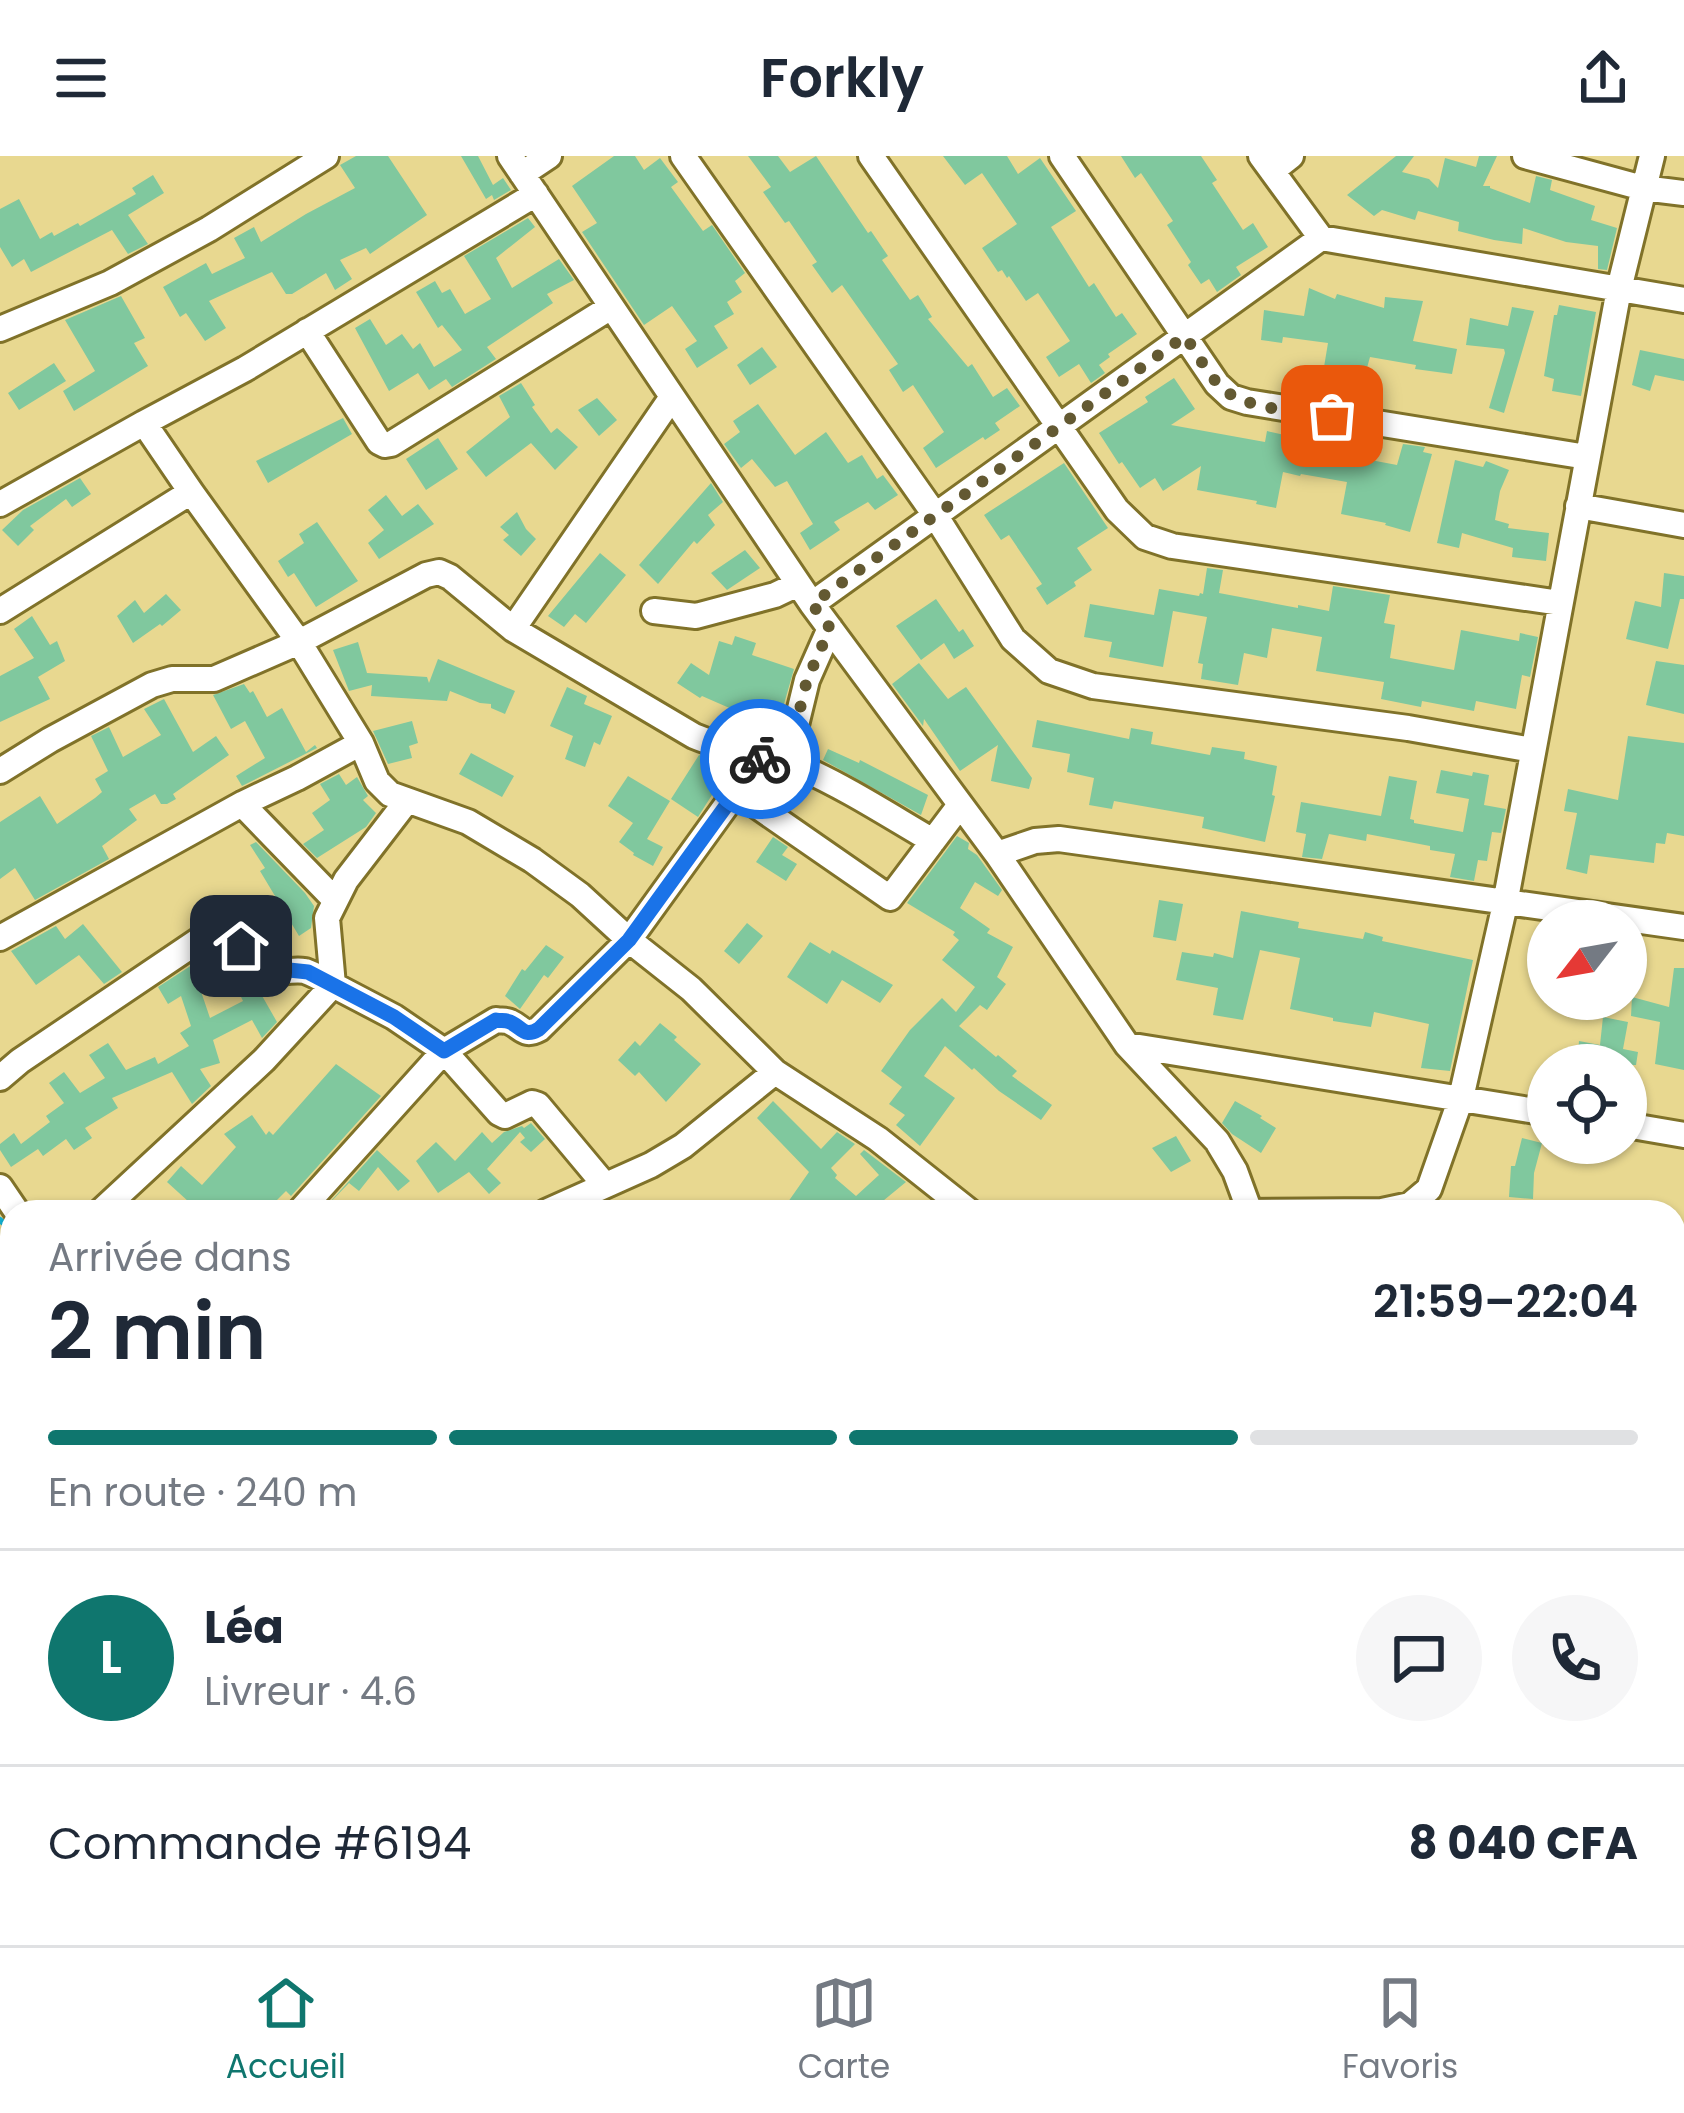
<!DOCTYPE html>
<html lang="fr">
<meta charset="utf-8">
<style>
body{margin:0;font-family:Poppins,sans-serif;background:#f6f6f7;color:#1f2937;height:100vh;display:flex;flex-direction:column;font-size:45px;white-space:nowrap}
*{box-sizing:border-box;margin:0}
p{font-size:39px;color:#747a83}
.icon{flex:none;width:66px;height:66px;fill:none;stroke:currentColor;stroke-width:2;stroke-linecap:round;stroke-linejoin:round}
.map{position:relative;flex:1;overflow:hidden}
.sheet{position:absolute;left:0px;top:1044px;width:1686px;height:747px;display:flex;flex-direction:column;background:#fff;border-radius:36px 36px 0 0;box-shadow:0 3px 9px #0004}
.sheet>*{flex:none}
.needle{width:78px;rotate:239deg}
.tools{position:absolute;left:1527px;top:744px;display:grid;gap:24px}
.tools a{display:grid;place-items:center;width:120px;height:120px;border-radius:50%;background:#fff;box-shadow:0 3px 9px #0004;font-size:60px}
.pin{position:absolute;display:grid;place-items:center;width:102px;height:102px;color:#fff;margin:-51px;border-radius:24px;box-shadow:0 6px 18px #0006}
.courier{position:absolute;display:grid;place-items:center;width:120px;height:120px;margin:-60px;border:9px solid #1a73e8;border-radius:50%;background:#fff;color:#222;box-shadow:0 3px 15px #0007}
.overview em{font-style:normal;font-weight:600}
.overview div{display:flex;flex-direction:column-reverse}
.overview{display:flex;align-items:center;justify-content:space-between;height:204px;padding:0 48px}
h1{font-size:78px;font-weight:600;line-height:90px}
.bar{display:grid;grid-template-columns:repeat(4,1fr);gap:18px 12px;align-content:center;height:144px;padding:0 48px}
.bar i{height:15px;border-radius:9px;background:#e0e1e3}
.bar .active{background:#0f766e}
.bar p{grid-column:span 4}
.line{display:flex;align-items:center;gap:30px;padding:0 48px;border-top:3px solid #e0e1e3}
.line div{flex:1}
.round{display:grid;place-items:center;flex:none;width:126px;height:126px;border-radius:63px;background:#f6f6f7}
header{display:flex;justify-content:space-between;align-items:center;height:156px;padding:0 48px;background:#fff;font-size:54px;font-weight:600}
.dock{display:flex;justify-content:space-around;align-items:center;height:168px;border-top:3px solid #e0e1e3;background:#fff;font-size:33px;color:#747a83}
.dock a{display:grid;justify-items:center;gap:6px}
.dock .active{color:#0f766e}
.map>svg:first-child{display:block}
.water{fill:url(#water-waves)}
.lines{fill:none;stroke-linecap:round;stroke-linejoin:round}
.stream{stroke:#14b4d5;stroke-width:6}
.building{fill:#80c89e}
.minor-casing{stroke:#807229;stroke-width:30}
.minor{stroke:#fff;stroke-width:24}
.done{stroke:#635932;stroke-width:12;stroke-dasharray:0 21.6}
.route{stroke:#1a73e8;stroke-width:15}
</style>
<header><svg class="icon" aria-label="menu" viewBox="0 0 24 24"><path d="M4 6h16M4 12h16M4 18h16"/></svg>Forkly<svg class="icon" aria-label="share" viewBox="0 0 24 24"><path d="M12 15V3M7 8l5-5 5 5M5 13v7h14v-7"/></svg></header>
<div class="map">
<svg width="1684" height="1789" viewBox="0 0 1684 1789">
<defs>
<pattern id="water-waves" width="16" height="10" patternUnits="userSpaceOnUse" patternTransform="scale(3)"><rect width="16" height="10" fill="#14b4d5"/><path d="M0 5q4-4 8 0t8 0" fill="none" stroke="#1291aa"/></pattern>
</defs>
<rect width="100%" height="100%" fill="#e8d890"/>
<path class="water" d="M1674,1105L1684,1108V1526L1674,1531Z"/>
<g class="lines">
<path class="stream" d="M0,1064L12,1074
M0,1607L12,1605"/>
</g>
<path class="building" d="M356,0H388L427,59L370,98L366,92L340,104L352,123L335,134L326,117L292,138H286L272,116L209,145L226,172L205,185L186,157L180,161L163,131L206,107L212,118L245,102L234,82L254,71L261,86L306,58L355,32L340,9Z
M461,0H478L493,29L503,22L511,34L494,44L492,39L486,43Z
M614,0H635L644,14L660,2L678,26L671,31L703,75L712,69L745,117L735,125L742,136L727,146L734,158L714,170L728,192L697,212L685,193L697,185L672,150L644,169L582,76L597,67L572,30Z
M748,0H778L790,16L816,0L868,77L871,75L888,100L882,104L910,144L918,139L932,161L928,163L968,211L972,208L993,241L1007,232L1020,250L995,267L1000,274L985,284L983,281L936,312L923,292L944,276L913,229L903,236L889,214L898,208L842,129L832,137L812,109L817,106L789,65L785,67L763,36L771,31Z
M943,0H1007L1018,18L1040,2L1076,55L1051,71L1089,131L1094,127L1116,161L1122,157L1137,178L1108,198L1110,201L1099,209L1105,217L1091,227L1079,208L1059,221L1046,201L1070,185L1038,137L1026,145L1009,120L1007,122L1002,114L998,116L982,92L1017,68L982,17L965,29Z
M1121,0H1201L1217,24L1212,27L1243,74L1253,67L1268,91L1236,111L1241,119L1217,136L1209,123L1201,128L1188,109L1191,106L1167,69L1173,65L1141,17L1135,22Z
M1396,0H1414L1402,16L1429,23L1438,32L1445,2L1476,11L1479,0H1497L1483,30H1490V32L1530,47L1536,20L1552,24L1550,34L1595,50L1591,64L1617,72L1607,114L1598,113V90L1566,86L1523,72L1522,88L1494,84L1458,75L1459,66L1418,55L1415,64L1382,54L1374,60L1347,39Z
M153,19L164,37L128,59L148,88L128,98L112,74L31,116L24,103L12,111L0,91V53L19,43L40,83L52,76L54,80L78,67L80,70L136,38L132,32Z
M528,62L535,71L496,102L512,132L559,103L574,124L547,138L553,147L487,191L496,203L452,231L446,223L429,234L418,217L389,235L355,172L370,163L386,189L402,178L413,193L420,187L434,211L462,194L442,169L438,172L416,136L435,125L442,137L450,133L465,158L491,143L464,100Z
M1309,132L1335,143L1337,138L1384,152L1385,141L1423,145L1413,185L1457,193L1452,218L1415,213L1416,209L1370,201L1362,230L1322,223L1328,187L1283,181L1282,187L1261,184L1264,154L1304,160Z
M121,140L145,182L134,187L148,210L74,255L63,235L95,215L65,164Z
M1559,149L1596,156L1581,240L1552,235L1554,223L1544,220L1554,159H1557Z
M1512,151L1534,155L1504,257L1489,252L1505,197L1504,193L1466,189L1470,162L1508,170Z
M762,191L777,211L750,229L737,209Z
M1640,194L1684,203V225L1655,219L1650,235L1632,229Z
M54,207L66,225L19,254L8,237Z
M1174,222L1195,253L1171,269L1265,286L1267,275L1307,284L1306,288L1345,294L1344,299L1397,309L1403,288L1425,291L1423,296L1432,298L1410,376L1385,369L1386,367L1341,358L1347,326L1301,318L1300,320L1283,316L1276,352L1256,348L1257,345L1197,334L1201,310L1163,335L1155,322L1140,332L1122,306L1119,308L1099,277L1148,246L1145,241Z
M521,227L535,249L532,251L551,277L557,272L578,291L555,314L531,287L486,321L466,296L510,261L499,240Z
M597,242L617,264L599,280L578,254Z
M758,248L795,299L826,276L848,307L862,299L877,323L883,319L898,339L875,354L868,346L834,366L840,374L810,394L800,377L813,368L787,325L775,331L752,303L741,312L724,288L740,276L733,265Z
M343,262L352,278L268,327L256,305Z
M438,282L458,313L426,334L406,303Z
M1455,304L1483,311L1486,305L1509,314L1500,335L1495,364L1509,368L1508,372L1549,377L1546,405L1512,401L1513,392L1462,377L1459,392L1437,387Z
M1064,307L1108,372L1077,392L1092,414L1074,426L1076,430L1047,449L1036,432L1042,428L1009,379L1001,384L984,359Z
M80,322L91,338L72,351L66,343L30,370L34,374L18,390L2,374L23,354Z
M711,327L723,346L708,359L715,369L697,388L694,385L658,428L639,409Z
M386,339L402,360L418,348L434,368L379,403L368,387L384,374L368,354Z
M517,356L526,373L536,383L521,400L503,384L509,379L500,371Z
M317,366L358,425L316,451L294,417L288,421L278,405L304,387L299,378Z
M745,394L760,412L727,434L711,417Z
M600,397L626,419L586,467L575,458L564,471L548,460Z
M1207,412L1223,414L1219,437L1298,452V449L1329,455L1333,430L1390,439L1384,467L1395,469L1390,502L1454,514L1461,474L1519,485L1520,477L1538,481L1530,521L1522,519L1516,553L1476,545L1474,555L1422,545L1421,551L1381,543L1384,526L1316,515L1322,481L1272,472L1267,502L1244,497L1238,529L1201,523L1203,508L1198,507L1207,461L1173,455L1163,511L1109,501L1112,486L1084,481L1090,448L1154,459L1159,433L1199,440L1200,437L1203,438Z
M1664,417L1684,420V443H1680L1668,493L1626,483L1635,445L1661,451Z
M166,438L181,454L162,470L160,468L133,487L117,460L135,444L144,457Z
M936,443L959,476L963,473L974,490L954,503L944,487L921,504L896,470Z
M32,460L50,489L57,485L65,505L38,521L50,543L0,566V520L34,502L14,473Z
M735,480L756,487L752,499L794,513L782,555L761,548L749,579L727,574L734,554L702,540L700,542L677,527L691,507L709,519L719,485L732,489Z
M358,486L367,517L427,521L429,527L438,503L515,535L505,558L491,552V548L480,547L450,535L447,545L371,540L372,529L349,535L333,494Z
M1656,505L1684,509V558L1646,549Z
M919,507L948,543L966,531L1032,622L1029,633L991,625L998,589L960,615L924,563L923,570L892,528Z
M244,528L250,537L253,535L267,561L282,552L306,596L315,589L317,592L242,630L236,620L265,602L245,565L231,573L213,539Z
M567,531L587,540L584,548L612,560L600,589L594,586L585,611L565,603L573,580L550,570Z
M164,543L193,596L216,580L229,599L173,638L176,643L167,648H161L155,638L129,653L137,664L102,690L109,703L35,744L15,712L0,723V666L40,640L57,668L95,642L102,636L95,623L108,615L91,580L109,571L123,601L161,579L144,553Z
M1037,564L1129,583L1131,572L1153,576L1151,588L1210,599L1212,591L1245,596L1244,603L1277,610L1272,639L1275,640L1265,686L1202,672L1204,661L1114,645L1112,653L1089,649L1094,622L1067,616L1070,598L1032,591Z
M412,565L418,587L409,590L412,602L388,608L373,575Z
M1628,580L1684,587V680L1667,677L1665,688L1656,687L1654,707L1590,699L1587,718L1566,713L1577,657L1564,655L1568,633L1618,644Z
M828,593L859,607L860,604L928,639L921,659L823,604Z
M471,597L514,620L502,641L459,618Z
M699,599L731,609L698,661L671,643Z
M1441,614L1472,620L1473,616L1489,619L1484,649L1506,653L1501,677L1492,676L1487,705L1478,704L1474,725L1450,721L1455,698L1430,694V690L1367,678L1366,685L1329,678L1322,703L1302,701L1306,678L1296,676L1301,646L1381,660L1389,620L1417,625L1410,663L1414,664V667L1463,676L1469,643L1436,637Z
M339,618L346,629L357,621L368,640L363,644L376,657L366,671L317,702L303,688L324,674L312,657L330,644L320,628Z
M628,620L670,645L647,683L663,691L653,710L633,699L634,697L619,686L633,667L608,650Z
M957,680L969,687L968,693L977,699L1002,734L998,740L975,726L960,752L990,773L987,777L1013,791L997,821L1006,828L987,854L980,849L959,870L996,901L998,899L1017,915L1012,920L1052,949L1041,964L999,935L974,912L972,914L945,890L924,920L955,942L920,990L896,969L905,959L889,948L902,931L881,915L910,874L942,842L956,856L975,831L942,804L959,784L953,779L955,776L907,747Z
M773,681L788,691L782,699L797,708L786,725L756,706Z
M256,686L305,737L314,750L311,772L299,780L260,715L265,712L250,689Z
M1159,744L1183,748L1176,785L1153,781Z
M1241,755L1299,766L1298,772L1363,783L1365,776L1383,781L1382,785L1473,804L1450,915L1421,912L1429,868L1374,856L1371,871L1333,865V862L1290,853L1300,802L1260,794L1243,864L1213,859L1218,832L1176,824L1182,796L1213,801L1214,797L1233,802Z
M747,767L763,780L739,808L724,795Z
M83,768L122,816L104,828L79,799L36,829L11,795L56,770L65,783Z
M810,786L830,798L832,794L893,829L880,847L842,824L827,848L787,821Z
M546,789L564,801L548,822L544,819L520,853L505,840L522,813L525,815Z
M220,790L243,828L265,836L261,838L277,866L262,882L252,864L213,884L220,907L200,913L211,930L192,948L172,916L112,942L118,952L85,972L92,982L74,994L66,983L43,1000L38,993L11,1011L0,994V988L14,977L21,988L50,966L46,960L64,947L49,927L64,916L80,937L105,922L89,899L108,887L126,914L155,901L158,908L189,890L180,877L191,870L181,840L168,848L158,831L192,809L210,862L243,845L217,792Z
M1674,812H1684V914L1655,908L1660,866L1631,860L1632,841L1669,851Z
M1603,861L1628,866L1623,893L1638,896L1636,909H1577L1579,885L1600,889Z
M660,867L677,881L674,884L701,908L666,946L639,916L635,920L618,904L635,885L640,890Z
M336,908L381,940L291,1040L286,1035L265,1056H200L167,1026L181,1010L202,1029L236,991L224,978L252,959L266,979L269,975L273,979Z
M773,945L821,993L837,976L855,988L831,1012L837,1019L835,1022L856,1040L879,1019L860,998L864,994L906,1026L872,1054L874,1056H781L809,1016L757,962Z
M1235,945L1262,960L1260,962L1276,972L1261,997L1232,978L1222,967Z
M531,967L545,983L531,996L520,986L525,982L520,976L487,1013L501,1027L489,1038L469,1016L438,1037L416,1005L436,986L455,1005L482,976L492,987L504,976L522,970L524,972Z
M1176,980L1191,1005L1171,1016L1152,992Z
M1522,982L1542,987L1534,1017L1533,1043L1509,1041L1511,1010H1515Z
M377,994L410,1025L398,1035L378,1011L359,1035L349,1027L321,1056Z"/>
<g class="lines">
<defs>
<path id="minor" d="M510,0L812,448L997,698L1127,889L1217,985L1235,1015L1250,1056
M683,0L935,359L1013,483L1049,515L1093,530L1408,572L1532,594
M871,0L1117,354L1145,381L1172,390L1560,447
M1062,0L1217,228L1231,241L1247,246L1587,301
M1525,0L1643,32L1684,37
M1272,15L1291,0
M522,18L549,0
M1321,82L1684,144
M0,173L110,127L209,73L326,0
M307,175L379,286L385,289L391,288L611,151
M144,267L245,213L536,38
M0,348L144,267L191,336
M1578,350L1684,369
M812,448L1321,82L1261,0
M0,455L191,336L299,486L361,587L377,625L390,638L468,666L532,704L580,739L629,784L691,833L775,916
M654,455L696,460L775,439L798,428
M513,473L672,241
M787,606L807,524L830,472
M0,615L50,584L152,529L172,523H214L299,486L426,419L439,416L450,421L513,473L694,580C731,596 767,596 802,612C847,632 890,660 933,685
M737,636L890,742L960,649
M242,648L335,744
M997,698L1035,685L1059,683L1684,771
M0,782L242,648L297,622L361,587
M333,829L327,762L346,724L406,646
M1127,889L1548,957
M0,922L20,905L223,768L241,790L254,816C272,821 287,812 305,815C314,818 324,824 333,829
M1626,969L1684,979
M0,1031L17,1056
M100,1056L264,904L333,829L394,861L444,895L496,864C501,865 506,864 510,866C523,872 524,881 539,873L629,784L762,600
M299,1056L444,895L499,957L505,960L532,947L538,949L604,1028
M546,1056L651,1009L683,990L775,916L878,983L970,1056
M1244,1056L1382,1055L1410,1049L1429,1033L1461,942L1505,748L1619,133L1652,0
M0,1186L12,1182
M0,1277L12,1283
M0,1348L12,1341
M0,1507L12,1515
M1674,1616L1684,1594
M0,1685L12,1693
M1674,1771L1684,1776
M139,1779L154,1789
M681,1779L689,1789
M981,1779L984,1789
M1341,1779L1365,1789
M277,1789L288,1781
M547,1789L564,1779
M724,1789L737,1779
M1284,1789L1286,1779
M1452,1789L1457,1779
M1596,1789L1600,1779"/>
</defs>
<use href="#minor" class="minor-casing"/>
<use href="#minor" class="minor"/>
</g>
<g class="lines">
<path class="done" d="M760,603L762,600L787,606L807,524L830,472L812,448L1185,180C1196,196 1206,215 1219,229C1241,254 1300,255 1332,260"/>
<path class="route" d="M241,790L254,816L269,820L289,814L308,816L394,861L444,895L496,864C501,865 506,864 510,866C523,872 524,882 539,873L629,784L760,603"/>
</g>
</svg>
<div class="tools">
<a><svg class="needle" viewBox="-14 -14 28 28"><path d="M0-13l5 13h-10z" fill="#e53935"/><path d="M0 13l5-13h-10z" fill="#747a83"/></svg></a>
<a><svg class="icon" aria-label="locate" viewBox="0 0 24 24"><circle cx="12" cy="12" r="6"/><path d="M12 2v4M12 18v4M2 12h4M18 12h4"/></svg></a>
</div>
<div class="pin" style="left:1332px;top:260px;background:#ea580c"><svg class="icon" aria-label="bag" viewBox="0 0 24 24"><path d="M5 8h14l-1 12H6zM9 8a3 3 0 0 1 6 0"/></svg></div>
<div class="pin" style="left:241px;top:790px;background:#1f2937"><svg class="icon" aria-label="home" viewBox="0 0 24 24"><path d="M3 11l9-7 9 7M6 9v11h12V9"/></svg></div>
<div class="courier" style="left:760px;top:603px"><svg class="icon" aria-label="bike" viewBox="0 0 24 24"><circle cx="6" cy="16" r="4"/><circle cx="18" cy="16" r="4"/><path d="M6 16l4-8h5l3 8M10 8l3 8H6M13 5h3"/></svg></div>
<section class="sheet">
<div class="overview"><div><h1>2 min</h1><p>Arrivée dans</p></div><em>21:59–22:04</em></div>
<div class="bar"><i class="active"></i><i class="active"></i><i class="active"></i><i></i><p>En route · 240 m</p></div>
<div class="line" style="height:216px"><b class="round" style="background:#0f766e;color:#fff">L</b><div><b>Léa</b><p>Livreur · 4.6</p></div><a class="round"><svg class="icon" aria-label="chat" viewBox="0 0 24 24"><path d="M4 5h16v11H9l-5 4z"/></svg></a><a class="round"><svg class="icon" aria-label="phone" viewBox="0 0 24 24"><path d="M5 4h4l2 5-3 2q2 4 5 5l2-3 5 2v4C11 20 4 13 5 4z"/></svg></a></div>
<div class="line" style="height:156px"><div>Commande #6194</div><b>8 040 CFA</b></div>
</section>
</div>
<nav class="dock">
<a class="active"><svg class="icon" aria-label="home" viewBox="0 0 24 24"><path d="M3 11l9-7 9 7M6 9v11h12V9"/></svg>Accueil</a>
<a><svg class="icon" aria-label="map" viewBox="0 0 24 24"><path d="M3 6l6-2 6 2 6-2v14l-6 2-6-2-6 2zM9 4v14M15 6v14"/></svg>Carte</a>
<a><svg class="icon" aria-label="saved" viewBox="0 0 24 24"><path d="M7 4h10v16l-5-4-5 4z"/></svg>Favoris</a>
</nav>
